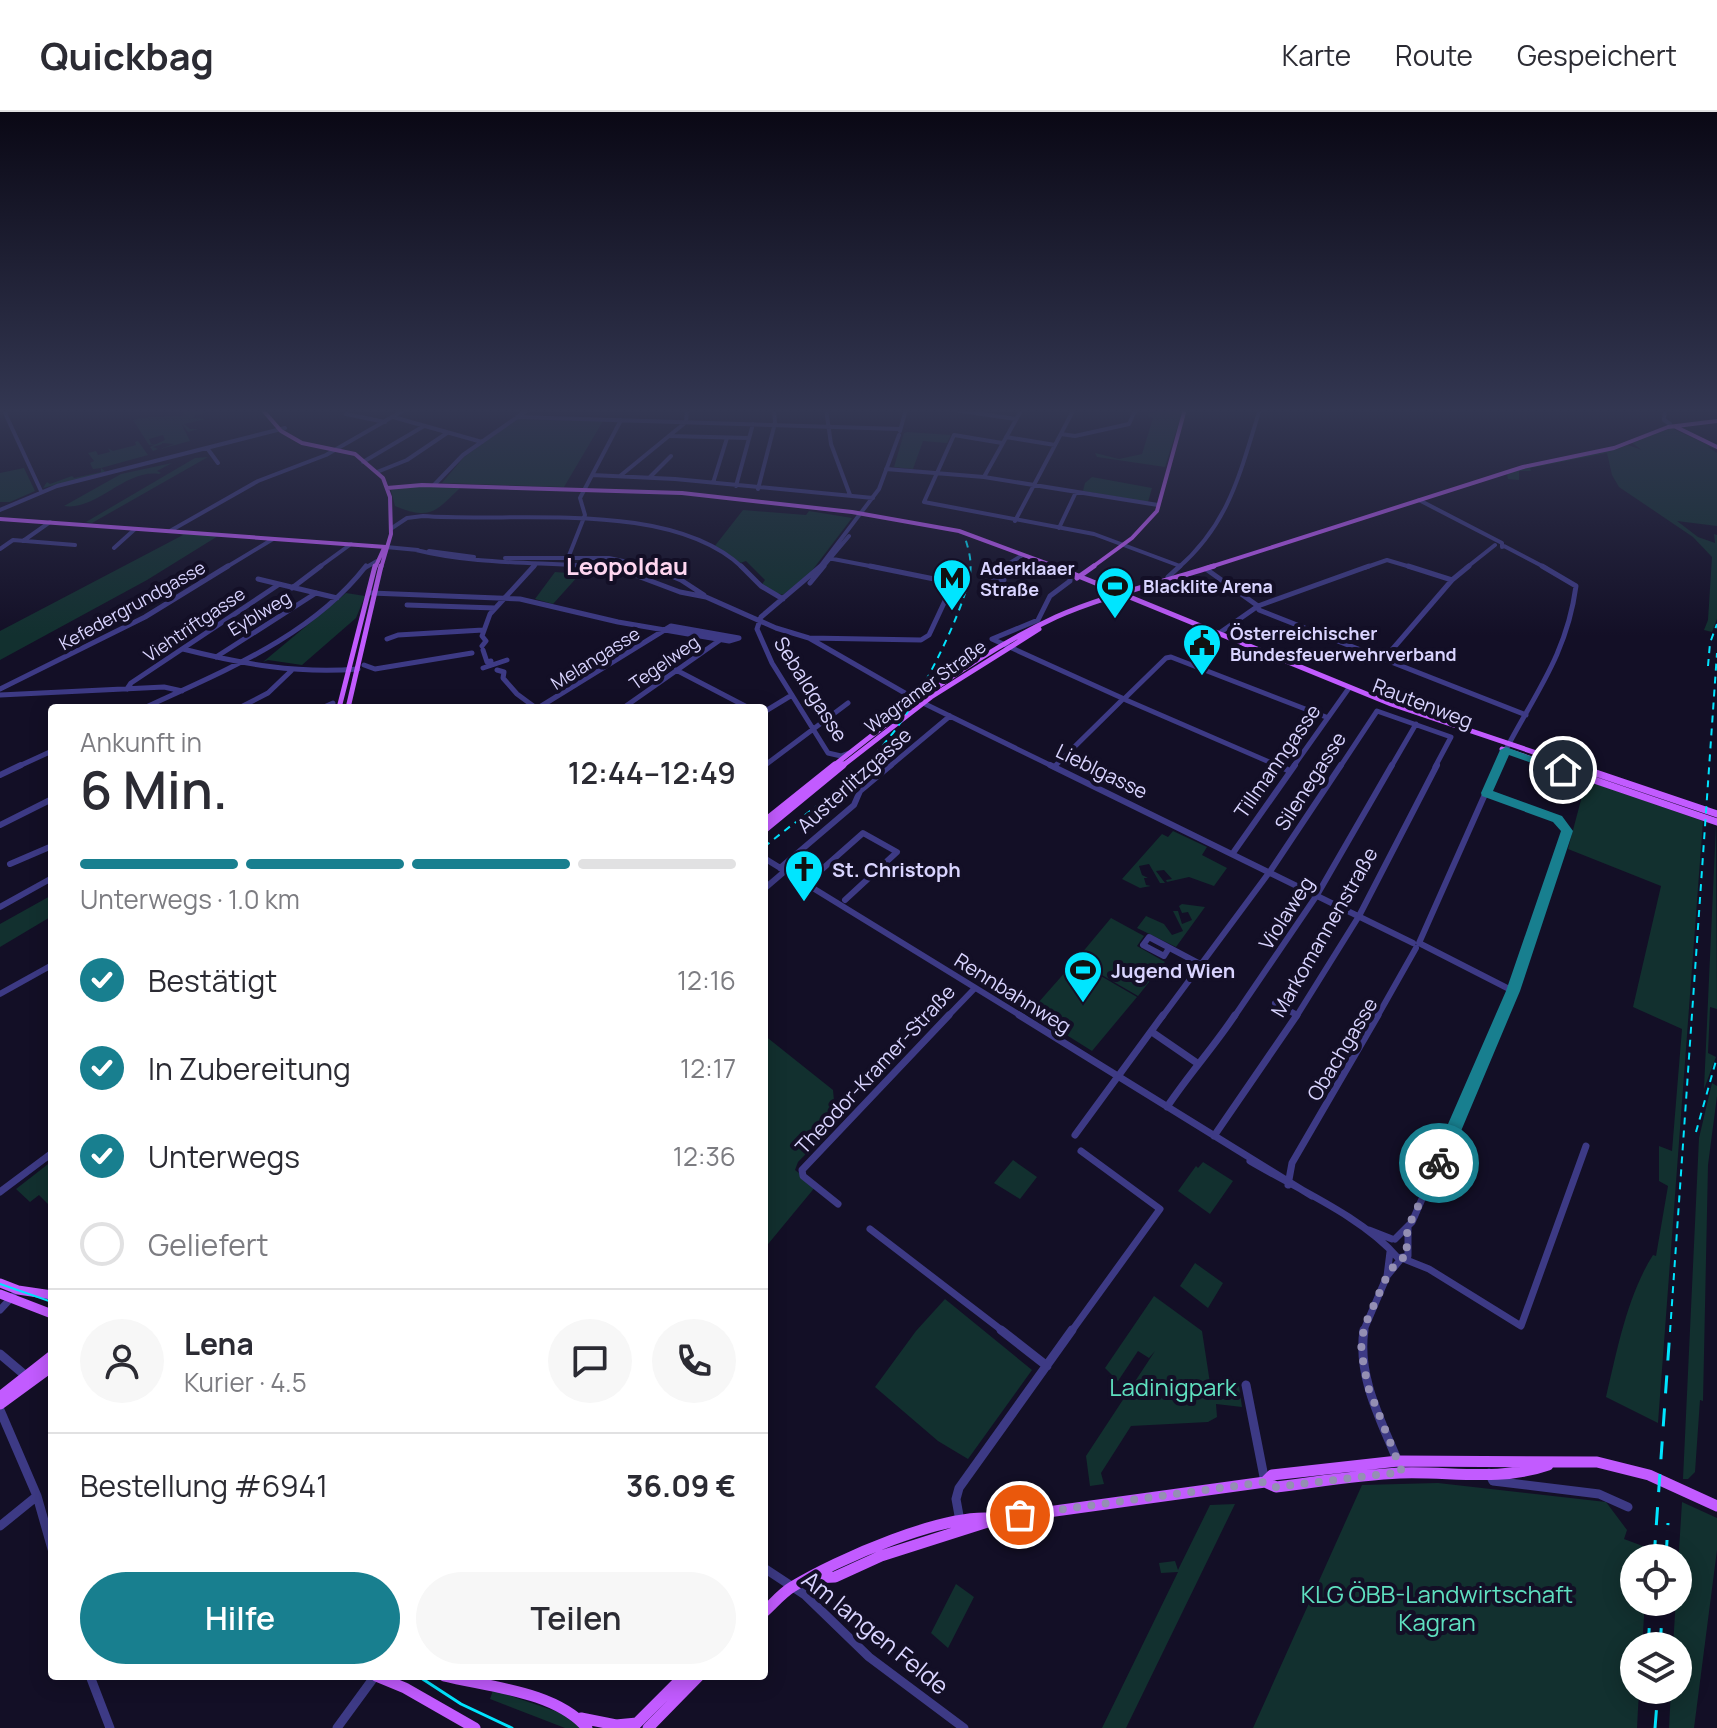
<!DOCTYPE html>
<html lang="de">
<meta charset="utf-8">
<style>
body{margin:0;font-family:Manrope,sans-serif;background:#f7f7f7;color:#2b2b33;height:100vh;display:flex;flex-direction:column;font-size:30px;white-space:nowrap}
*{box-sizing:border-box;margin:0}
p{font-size:26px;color:#7c7c81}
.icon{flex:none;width:44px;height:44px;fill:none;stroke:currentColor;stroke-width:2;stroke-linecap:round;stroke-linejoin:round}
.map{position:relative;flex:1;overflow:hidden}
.sheet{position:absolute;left:48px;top:592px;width:720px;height:976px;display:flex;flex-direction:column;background:#fff;border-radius:8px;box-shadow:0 4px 20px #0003}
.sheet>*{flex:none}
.controls{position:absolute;left:1620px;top:1432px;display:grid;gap:16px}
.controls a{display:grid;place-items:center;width:72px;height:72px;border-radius:50%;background:#fff;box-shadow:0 4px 20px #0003;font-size:40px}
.pin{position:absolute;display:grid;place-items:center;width:68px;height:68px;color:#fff;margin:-34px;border:4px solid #fff;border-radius:50%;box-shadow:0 2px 8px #0007}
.courier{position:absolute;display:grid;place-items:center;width:80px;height:80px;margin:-40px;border:6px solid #187f8f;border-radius:50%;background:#fff;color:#222;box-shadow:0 2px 10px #0007}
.summary em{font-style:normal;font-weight:600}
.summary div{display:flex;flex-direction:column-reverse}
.summary{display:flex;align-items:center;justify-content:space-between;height:136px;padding:0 32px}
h1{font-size:52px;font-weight:600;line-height:60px}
.bar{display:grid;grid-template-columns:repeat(4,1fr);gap:12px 8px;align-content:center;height:96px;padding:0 32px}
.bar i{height:10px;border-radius:6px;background:#e1e1e2}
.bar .current{background:#187f8f}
.bar p{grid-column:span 4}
.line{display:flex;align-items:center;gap:20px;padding:0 32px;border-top:2px solid #e1e1e2}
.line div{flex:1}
.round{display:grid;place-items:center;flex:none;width:84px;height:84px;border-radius:42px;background:#f7f7f7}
ol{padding:0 32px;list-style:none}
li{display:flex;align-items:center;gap:24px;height:88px}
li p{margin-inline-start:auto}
li .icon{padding:8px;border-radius:50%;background:#187f8f;color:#fff;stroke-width:4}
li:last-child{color:#7c7c81}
li i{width:44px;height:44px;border:4px solid #e1e1e2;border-radius:50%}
.button{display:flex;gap:16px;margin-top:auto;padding:16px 32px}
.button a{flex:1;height:92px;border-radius:48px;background:#187f8f;color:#fff;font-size:32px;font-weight:600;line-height:92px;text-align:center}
.button a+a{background:#f7f7f7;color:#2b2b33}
header{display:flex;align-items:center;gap:48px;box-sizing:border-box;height:112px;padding:0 40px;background:#fff;border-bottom:2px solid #e1e1e2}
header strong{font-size:38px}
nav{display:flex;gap:44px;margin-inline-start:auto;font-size:28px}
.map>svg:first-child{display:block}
.green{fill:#12302f}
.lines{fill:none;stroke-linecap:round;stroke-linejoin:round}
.minor-far4{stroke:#3d3a85;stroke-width:4}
.minor-far3{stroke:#3d3a85;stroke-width:5}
.minor-far2{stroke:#3d3a85;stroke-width:6}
.minor-far1{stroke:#3d3a85;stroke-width:7}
.minor{stroke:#3d3a85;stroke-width:9}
.major-far4{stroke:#c25bff;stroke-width:4}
.major-far3{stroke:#c25bff;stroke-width:5}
.major-far2{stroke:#c25bff;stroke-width:7}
.major-far1{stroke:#c25bff;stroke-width:9}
.major{stroke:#c25bff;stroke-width:11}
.tram-far1{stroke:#00e5ff;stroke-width:2}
.tram{stroke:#00e5ff;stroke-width:3}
.rail-far1{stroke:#00e5ff;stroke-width:2;stroke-dasharray:7 6;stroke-linecap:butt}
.rail{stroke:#00e5ff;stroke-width:3;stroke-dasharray:18 15;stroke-linecap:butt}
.route{fill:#187f8f}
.done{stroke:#948fb3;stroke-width:8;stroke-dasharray:0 14.4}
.labels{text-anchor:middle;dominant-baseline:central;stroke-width:8;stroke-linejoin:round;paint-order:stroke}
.far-poi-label{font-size:18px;font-weight:bold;fill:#d9d4ff;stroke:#130f26;text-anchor:start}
.far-street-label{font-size:18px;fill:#d9d4ff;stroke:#130f26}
.street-label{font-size:20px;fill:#d9d4ff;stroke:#130f26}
.poi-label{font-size:20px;font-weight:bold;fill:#d9d4ff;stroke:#130f26;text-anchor:start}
.far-district-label{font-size:24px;font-weight:bold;fill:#ffd6f0;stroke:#130f26}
.near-park-label{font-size:24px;fill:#5fe0c0;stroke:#130f26}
.near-street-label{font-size:24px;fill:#d9d4ff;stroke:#130f26}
</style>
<header>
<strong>Quickbag</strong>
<nav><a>Karte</a><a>Route</a><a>Gespeichert</a></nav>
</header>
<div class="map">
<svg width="1717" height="1616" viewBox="0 0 1717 1616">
<rect width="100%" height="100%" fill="#130f26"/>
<path class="green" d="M222,297L196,303L193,306L206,307L184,312L190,317H198L188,320L181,311L190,329L160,337L174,332L162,331V332L153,335L158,337L153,339L150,335L165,328L163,323L149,327L151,332H157L149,333L133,308C151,303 165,306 183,304V300L188,308L183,298Z
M1158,297H1183L1165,355L1097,345L1095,341L1119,347L1142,342L1153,306L1148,304L1149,300L1156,301Z
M517,307L603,309L564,375L442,371L464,345Z
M1671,316L1717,337L1708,335L1717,341V414L1677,409L1698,425L1715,431L1714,422L1717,423V507L1712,520L1704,518L1708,508L1712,445L1693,425L1619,375L1612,363L1607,341L1530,356L1531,359H1519V368L1508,367L1507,362L1447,380L1524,356L1628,333L1642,338L1632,331Z
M904,321L907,320L951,323L947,331L923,329L913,357L894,355Z
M138,329L148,343L101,356L106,360L43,376L47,370L50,372L72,364L74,366L101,360V356L93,357L90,351L94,349L88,341L96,339L98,343L110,340L108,336L113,339L136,333L135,330Z
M208,345L92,411L86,410L195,346Z
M172,351L157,359L161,361L159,362C125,357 97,399 64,394L121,362Z
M24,356L35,379L10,390H0V361Z
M1092,365L1152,376L1148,390L1083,379L1085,371Z
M413,375H461C436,399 431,409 395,394L391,378Z
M743,398L806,403L809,399L852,406L811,460L783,483L760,475L765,468L746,449L740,451L714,435Z
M176,421L218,424L147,468L0,548V519L183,423Z
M555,460L580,462L553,492L535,487Z
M346,481L365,484L356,506L302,553L268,548L263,550Z
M1547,655L1703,709L1658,1311L1606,1285C1617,1239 1627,1184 1653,1143L1656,1144L1668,1074L1659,1069V1034L1672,1039L1682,917L1633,895L1661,774L1568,737L1586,669Z
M1716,713L1717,897L1710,895L1708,941L1716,945L1704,977Z
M1173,719L1207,735L1202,743L1227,756L1214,774L1189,765L1167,770L1166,768L1172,767L1164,758L1156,759L1165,771H1160L1149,752L1139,754L1142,763L1148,766H1144L1146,773L1151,774L1140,776L1122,767L1162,722L1168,725Z
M52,783V804L0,835V812Z
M1182,792L1205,795L1176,835L1137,816L1146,804L1164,812L1172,823L1183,819L1173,799H1178L1182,812L1192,808L1188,800L1182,801L1179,794Z
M1111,806L1144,824L1137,834L1165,850L1138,884L1076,848Z
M1075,849L1137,885L1092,939L1030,900Z
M764,923L833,978L834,989L848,999L798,1050L795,1058L816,1074L764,1137Z
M1712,971L1717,974V984L1708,1053L1703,1289L1700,1288L1695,1360L1688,1367H1683L1699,1026Z
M1013,1048L1037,1065L1020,1087L994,1071Z
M52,1049V1091L49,1093L39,1083L30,1090L16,1077Z
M1203,1050L1233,1069L1210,1102L1178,1079L1196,1054L1198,1056Z
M1195,1151L1223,1171L1208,1196L1180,1174Z
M1154,1184L1202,1219L1210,1271L1239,1274L1242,1295L1216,1292L1217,1305L1208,1310L1131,1314L1101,1361L1104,1372L1090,1374L1086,1344L1155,1239L1149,1246L1138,1239L1118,1269L1105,1256Z
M945,1187L1032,1258L968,1347L938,1329L875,1275L916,1219Z
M1438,1371L1606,1390L1627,1418L1624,1427L1648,1436V1446H1634V1490H1645L1642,1534H1634V1578H1639L1637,1616H1253L1362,1373Z
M1682,1390L1717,1406V1438L1694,1616H1669L1671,1578H1678V1534H1673Z
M1235,1392L1126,1616H1102L1178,1460L1161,1461L1159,1451L1175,1449L1178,1458L1210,1393Z
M956,1472L974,1485L948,1536L931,1521Z
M493,1578L564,1602L582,1616H565L490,1587Z"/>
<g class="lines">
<path class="minor-far4" d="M8,297L5,301L41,379
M826,297L831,332L850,383
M948,297L1016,307
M1665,297L1664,308L1670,312
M1710,297L1717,299
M346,302L385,310
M393,305L482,330
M517,305L900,317
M900,319L906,297
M1061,322L1075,324L1129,312L1136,297
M670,324L749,326
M1006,325L1055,333
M1002,331L954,323L924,390L1094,422L1180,454
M207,336L218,351
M363,350L424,314
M886,357L984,365L1158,393
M377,360L407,348L447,321
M592,363L675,367L873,386
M620,364L686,310L687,297
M650,365L671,344
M984,365L1022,297
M713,371L727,326
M434,373L463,343L529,297
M736,374L753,312
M758,377L775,311L774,297
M1419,388L1502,431V435
M0,398L57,374L285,316
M1015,409L1074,297
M392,416L407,406L423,404C517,411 671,387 743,456
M1059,416L1076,380
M170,419L258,369L326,343L406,297
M23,429L50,410
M1504,434L1546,456
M386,435L418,438
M114,436L135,417
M0,437L13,428L75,433
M416,438C480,454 547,449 613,456
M429,439L474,445
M505,446H609L655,456
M568,446L585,403L580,386L621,308
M828,446L880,456
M225,456L273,427
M318,456L351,432
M365,456L377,449
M532,456L536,452
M819,456L879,377L899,323
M822,456L849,424
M1002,456L1021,444
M1178,456C1230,411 1240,360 1260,297
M1364,456L1387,448L1414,456
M1466,456L1495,433"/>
<path class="minor-far3" d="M595,454L619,457L680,480L706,485L776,516L809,526L921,528L929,523L951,476L949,470L870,454
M648,454L681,468L704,483
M741,454L761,474L783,487
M821,454L761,505L757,517L772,551L828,641L841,644L849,641
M1408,454L1452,468
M1002,456L1004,468L998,470L994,468Z
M1002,456L1005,454
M1206,457L1258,494L1259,498L1526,603
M1070,465V469L1050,484L1038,508L992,527L1122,586
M1168,465L1180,454
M258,467L337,486
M810,471L824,454
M292,476L321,454
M371,481L520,487L618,510L729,529L739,526
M407,493L495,496
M1218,522L1258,494L1369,454
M809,526L917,588L1054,655
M387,527L398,523L483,518
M482,534L486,529L482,524L490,502L534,454
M183,537C242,552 297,562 358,557
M483,538L487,550L491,549
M216,545L316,481
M1384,547L1452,468L1469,454
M364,553L375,557L472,541
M483,556L507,548
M497,558L504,560L503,566L517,582L536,596
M676,558L749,596
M0,577L145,505L228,454
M127,577L131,571L278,473
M0,583L164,575L182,579
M1125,586L1166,546L1171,545L1326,605
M1126,588L1281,655
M144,596C223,559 311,525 366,454
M239,596L268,581L291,559
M322,596L333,591
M538,596L671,514L739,526
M623,596L720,528
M764,600L792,583
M764,654L848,591
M1055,654L1122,588
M17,655L52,639
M889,655L950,604
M1293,655L1349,576
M1340,655L1377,599L1451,625L1435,655
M1391,655L1416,612
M1497,655C1528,590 1566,549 1576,474L1542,454"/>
<path class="minor-far2" d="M1050,653L1413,831
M1277,653L1290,659
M0,663L21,653
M1486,681L1557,707L1567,719L1501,905
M0,713L52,687
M1233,741L1295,653
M764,746L1023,905
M10,752L52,734
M780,756L854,693L860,679L891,653
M1271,758L1341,653
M811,767L863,721L897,740L845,788
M764,777L785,759
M0,795L52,766
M1419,831L1498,653
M1419,831L1513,879
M1169,836L1164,844L1143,833L1149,825L1202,853
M0,882L52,853
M1275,891L1297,903
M947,905L975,876
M1162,905L1268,762
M1234,905L1317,783L1392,653
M1296,905L1359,804L1437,653
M1377,905L1416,836"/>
<path class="minor-far1" d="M1019,903L1312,1084
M1152,920L1197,951
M1167,995C1189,962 1213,936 1235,903
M1075,1023L1163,903
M1214,1024L1297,903
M1250,1049C1297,1077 1363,1105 1398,1146L1408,1144V1115
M1288,1073L1292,1051L1378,903
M0,1080L52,1041
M838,1092L803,1064L802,1058L949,903
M870,1117L1004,1220
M1369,1118L1392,1127
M1395,1127L1412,1110L1502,903
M1404,1147L1429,1157L1521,1214L1586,1034
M1387,1164L1390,1140
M0,1198L13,1184
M1071,1220L1160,1097L1081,1039
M1363,1220L1387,1164L1401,1147"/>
<path class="minor" d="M1001,1218L1047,1254
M1364,1218C1357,1265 1381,1308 1398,1350
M0,1242L26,1264
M1246,1273L1265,1370
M0,1298L37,1384L52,1437
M1489,1361L1493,1369L1599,1382L1628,1395
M960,1409L956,1387L959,1376L1072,1218
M0,1414L37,1384
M764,1456L805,1483L869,1545L964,1616
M90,1564L110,1616
M337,1616L375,1564"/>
<path class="major-far4" d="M262,297L281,319L302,331L355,342L383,366L390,385L391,422L381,456
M1676,315L1717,335
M387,376L422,373L682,381L852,400L959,419L1059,456
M0,407L386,435
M375,456L384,436
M1091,456L1132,426L1157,399L1185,297
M1207,456L1523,355L1614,336L1668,315L1717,309"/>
<path class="major-far3" d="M1054,454L1391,592L1578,655
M1077,466L1094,454
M339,596L375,454
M348,596L381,454
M1502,637L1556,655
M832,655C902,599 974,543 1056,505C1103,484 1164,470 1214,454
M841,655L931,585L1039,517"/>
<path class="major-far2" d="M1550,653L1717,710
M1572,653L1717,702
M764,710L835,653
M764,718L843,653"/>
<path class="major-far1" d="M0,1171L18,1178L52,1183
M0,1182L52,1202"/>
<path class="major" d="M0,1285L52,1244
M0,1292L52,1254
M1265,1370L1272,1363L1398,1349L1597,1350L1649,1363L1717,1394
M813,1466L835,1465L881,1444L997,1407L1265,1370L1276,1375C1317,1370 1358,1363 1400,1361C1450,1359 1499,1370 1548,1353
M764,1500C773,1492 782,1481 792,1475C836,1448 947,1399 997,1407
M376,1564L405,1576L475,1616
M444,1564C489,1575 555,1579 587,1616
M581,1606L616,1613L637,1611
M632,1616L684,1564
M648,1616L699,1564"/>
<path class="tram-far1" d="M0,1172L52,1190"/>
<path class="tram" d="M418,1564L461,1592L512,1616"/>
<path class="rail-far1" d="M1708,554L1710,531L1717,512
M764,735C806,701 854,669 889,626C917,592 962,505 970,462C972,450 969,438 965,426
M1696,1020L1717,945
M1670,1220L1717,541"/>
<path class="rail" d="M1654,1446L1670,1218
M1666,1446L1668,1411
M1648,1534L1651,1490
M1660,1534L1663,1490
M1655,1616L1658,1578"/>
</g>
<linearGradient id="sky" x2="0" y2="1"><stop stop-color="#0a0815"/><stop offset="0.57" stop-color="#333752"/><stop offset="1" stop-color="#333752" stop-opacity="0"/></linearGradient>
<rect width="1717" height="524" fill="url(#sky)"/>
<path class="route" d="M1506,635L1568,658L1563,662L1509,643L1493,679L1562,704L1573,719L1520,879L1445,1057L1439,1059L1431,1051L1506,879L1561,719L1553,710L1482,684L1481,681L1500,638Z"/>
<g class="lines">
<path class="done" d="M1020,1403L1265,1370L1276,1375L1402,1360L1368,1275L1361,1238L1364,1215L1387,1164L1398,1148L1408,1144L1406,1130L1408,1115L1439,1051"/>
</g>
<defs>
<symbol id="metro-pin" viewBox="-11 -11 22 30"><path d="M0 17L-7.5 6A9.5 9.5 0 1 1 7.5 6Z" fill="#00e5ff" stroke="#130f26"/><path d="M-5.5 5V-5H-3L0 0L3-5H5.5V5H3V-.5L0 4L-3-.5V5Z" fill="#111"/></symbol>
<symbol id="stadium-pin" viewBox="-11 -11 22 30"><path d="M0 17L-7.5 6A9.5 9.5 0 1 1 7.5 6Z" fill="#00e5ff" stroke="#130f26"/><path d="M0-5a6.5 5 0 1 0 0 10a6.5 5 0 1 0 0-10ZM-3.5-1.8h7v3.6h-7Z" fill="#111"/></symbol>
<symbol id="civic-pin" viewBox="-11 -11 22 30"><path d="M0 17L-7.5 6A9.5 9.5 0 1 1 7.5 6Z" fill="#00e5ff" stroke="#130f26"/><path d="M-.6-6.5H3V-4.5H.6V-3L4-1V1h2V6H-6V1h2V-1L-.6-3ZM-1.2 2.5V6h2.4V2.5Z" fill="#111"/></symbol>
<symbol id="church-pin" viewBox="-11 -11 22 30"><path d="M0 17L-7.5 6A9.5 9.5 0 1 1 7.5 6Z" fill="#00e5ff" stroke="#130f26"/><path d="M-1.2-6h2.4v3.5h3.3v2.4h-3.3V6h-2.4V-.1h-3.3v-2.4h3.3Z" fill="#111"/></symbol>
</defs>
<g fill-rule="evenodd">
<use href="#metro-pin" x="930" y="444" width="44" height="60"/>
<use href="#stadium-pin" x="1093" y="452" width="44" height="60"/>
<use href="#civic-pin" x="1180" y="509" width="44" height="60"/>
<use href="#church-pin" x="782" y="735" width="44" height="60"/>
<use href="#stadium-pin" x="1061" y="836" width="44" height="60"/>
</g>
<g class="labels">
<g class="far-poi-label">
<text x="980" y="456">Aderklaaer<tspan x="980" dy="21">Straße</tspan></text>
<text x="1143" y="474">Blacklite Arena</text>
<text x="1230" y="521">Österreichischer<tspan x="1230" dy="21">Bundesfeuerwehrverband</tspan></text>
</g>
<g class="far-street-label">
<text transform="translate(132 493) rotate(-29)">Kefedergrundgasse</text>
<text transform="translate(259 501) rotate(-31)">Eyblweg</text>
<text transform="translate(194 512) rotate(-34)">Viehtriftgasse</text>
<text transform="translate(595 546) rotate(-32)">Melangasse</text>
<text transform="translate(664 550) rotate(-35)">Tegelweg</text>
<text transform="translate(925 574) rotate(-36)">Wagramer Straße</text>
</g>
<g class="street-label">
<text transform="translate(811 577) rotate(58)">Sebaldgasse</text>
<text transform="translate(1423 591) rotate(21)">Rautenweg</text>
<text transform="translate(1277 649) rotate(-55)">Tillmanngasse</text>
<text transform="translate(1102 659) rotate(26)">Lieblgasse</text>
<text transform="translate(854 668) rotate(-42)">Austerlitzgasse</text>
<text transform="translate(1310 669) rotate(-57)">Silenegasse</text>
<text transform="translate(1286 801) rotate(-57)">Violaweg</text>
<text transform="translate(1324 820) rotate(-60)">Markomannenstraße</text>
<text transform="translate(1013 881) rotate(32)">Rennbahnweg</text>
<text transform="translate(1342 937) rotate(-59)">Obachgasse</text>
<text transform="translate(875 957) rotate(-47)">Theodor-Kramer-Straße</text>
</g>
<g class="poi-label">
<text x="832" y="757">St. Christoph</text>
<text x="1111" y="858">Jugend Wien</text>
</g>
<g class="far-district-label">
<text x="627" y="453">Leopoldau</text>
</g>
<g class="near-park-label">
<text x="1173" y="1274">Ladinigpark</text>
<text x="1437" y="1481">KLG ÖBB-Landwirtschaft<tspan x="1437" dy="28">Kagran</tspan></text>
</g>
<g class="near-street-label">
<text transform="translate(876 1520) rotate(39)">Am langen Felde</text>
</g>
</g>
</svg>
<div class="controls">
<a><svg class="icon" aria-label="locate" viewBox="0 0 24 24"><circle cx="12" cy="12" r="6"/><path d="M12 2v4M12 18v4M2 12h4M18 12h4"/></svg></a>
<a><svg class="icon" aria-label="layers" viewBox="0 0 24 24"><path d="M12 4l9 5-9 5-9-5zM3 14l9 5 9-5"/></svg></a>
</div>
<div class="pin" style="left:1020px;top:1403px;background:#ea580c"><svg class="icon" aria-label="bag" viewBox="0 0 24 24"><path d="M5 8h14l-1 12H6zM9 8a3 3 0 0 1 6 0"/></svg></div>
<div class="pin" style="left:1563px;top:658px;background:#1f2937"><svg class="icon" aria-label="home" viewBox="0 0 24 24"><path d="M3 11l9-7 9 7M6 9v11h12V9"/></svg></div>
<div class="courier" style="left:1439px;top:1051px"><svg class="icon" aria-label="bike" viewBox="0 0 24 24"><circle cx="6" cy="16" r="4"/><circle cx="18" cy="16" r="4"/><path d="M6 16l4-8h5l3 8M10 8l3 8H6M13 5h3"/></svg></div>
<section class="sheet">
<div class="summary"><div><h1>6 Min.</h1><p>Ankunft in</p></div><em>12:44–12:49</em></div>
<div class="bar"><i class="current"></i><i class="current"></i><i class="current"></i><i></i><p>Unterwegs · 1.0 km</p></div>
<ol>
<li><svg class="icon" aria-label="check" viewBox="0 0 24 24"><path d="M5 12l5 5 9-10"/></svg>Bestätigt<p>12:16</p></li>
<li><svg class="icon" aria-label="check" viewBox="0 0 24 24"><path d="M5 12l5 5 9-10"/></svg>In Zubereitung<p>12:17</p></li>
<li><svg class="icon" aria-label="check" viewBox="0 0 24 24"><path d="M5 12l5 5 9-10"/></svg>Unterwegs<p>12:36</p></li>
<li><i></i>Geliefert</li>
</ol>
<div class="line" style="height:144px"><a class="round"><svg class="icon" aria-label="person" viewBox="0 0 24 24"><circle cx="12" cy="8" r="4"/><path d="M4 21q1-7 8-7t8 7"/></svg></a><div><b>Lena</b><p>Kurier · 4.5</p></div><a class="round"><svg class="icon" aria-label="chat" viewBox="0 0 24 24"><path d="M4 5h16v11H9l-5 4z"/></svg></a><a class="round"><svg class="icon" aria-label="phone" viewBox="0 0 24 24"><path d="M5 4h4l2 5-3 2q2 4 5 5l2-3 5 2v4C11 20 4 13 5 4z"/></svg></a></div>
<div class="line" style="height:104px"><div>Bestellung #6941</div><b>36.09 €</b></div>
<div class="button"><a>Hilfe</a><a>Teilen</a></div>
</section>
</div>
